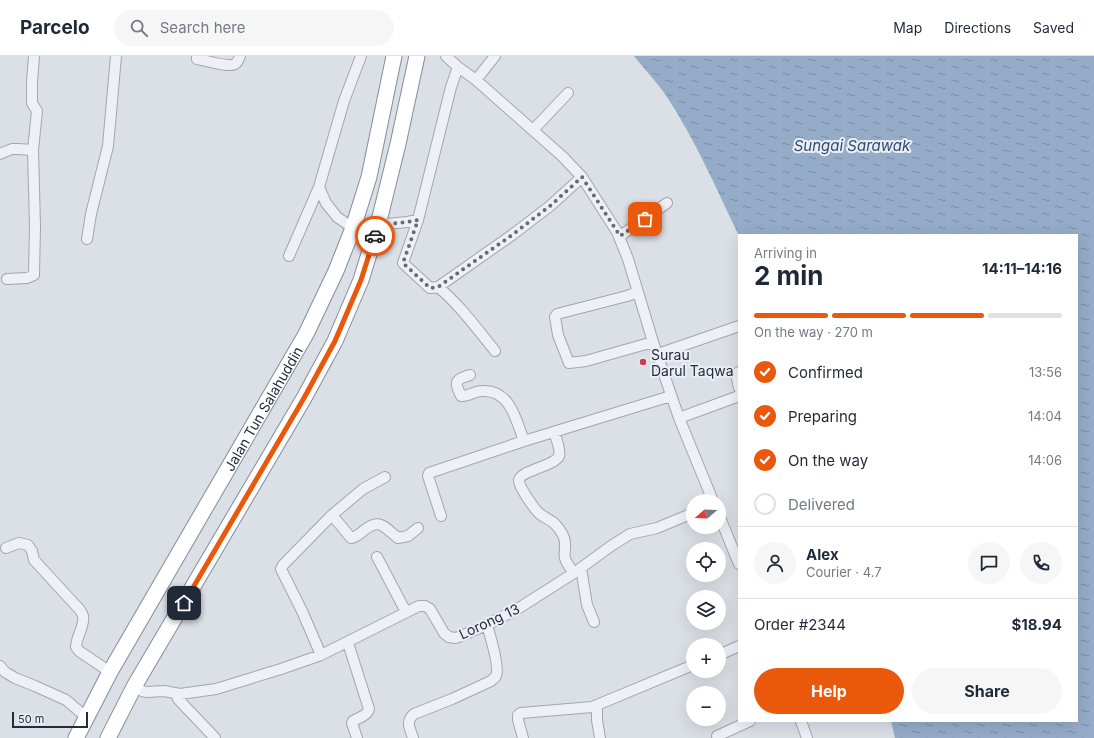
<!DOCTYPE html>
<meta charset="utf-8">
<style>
body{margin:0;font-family:Inter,sans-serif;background:#f6f6f7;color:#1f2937;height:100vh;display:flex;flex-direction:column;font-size:15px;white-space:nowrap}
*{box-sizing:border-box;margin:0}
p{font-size:13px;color:#747a83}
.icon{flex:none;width:22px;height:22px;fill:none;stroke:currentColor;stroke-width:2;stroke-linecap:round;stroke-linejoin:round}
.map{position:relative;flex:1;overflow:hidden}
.details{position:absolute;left:738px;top:178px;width:340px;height:488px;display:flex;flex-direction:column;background:#fff;border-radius:0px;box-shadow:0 4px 16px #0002}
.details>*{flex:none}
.needle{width:26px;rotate:251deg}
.fabs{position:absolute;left:686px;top:438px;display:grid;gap:8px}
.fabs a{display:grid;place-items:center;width:40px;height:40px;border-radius:50%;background:#fff;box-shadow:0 4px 16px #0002;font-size:20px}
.scale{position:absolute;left:12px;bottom:10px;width:76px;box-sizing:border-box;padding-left:4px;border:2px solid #252d3d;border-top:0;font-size:11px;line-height:14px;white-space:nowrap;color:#252d3d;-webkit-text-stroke:3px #ebeef4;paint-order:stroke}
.pin{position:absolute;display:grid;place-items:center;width:34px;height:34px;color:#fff;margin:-17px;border-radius:8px;box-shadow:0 2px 6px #0006}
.courier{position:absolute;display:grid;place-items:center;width:40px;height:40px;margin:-20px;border:3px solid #ea580c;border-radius:50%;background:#fff;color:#222;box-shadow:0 1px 5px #0007}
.overview em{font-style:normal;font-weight:700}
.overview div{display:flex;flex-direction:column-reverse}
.overview{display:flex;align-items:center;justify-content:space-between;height:68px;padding:0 16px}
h1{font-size:26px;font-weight:700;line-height:30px}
.bar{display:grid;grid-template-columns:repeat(4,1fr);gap:6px 4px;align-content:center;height:48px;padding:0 16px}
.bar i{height:5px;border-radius:3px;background:#e0e1e3}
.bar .current{background:#ea580c}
.bar p{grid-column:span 4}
.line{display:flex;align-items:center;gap:10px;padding:0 16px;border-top:1px solid #e0e1e3}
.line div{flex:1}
.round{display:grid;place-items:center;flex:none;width:42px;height:42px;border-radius:21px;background:#f6f6f7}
ol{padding:0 16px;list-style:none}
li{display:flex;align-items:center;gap:12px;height:44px}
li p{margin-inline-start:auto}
li .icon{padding:4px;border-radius:50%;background:#ea580c;color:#fff;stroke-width:4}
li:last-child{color:#747a83}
li i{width:22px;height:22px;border:2px solid #e0e1e3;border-radius:50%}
.primary-button{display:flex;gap:8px;margin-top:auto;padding:8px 16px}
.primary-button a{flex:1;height:46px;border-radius:24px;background:#ea580c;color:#fff;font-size:16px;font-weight:700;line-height:46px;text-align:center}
.primary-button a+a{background:#f6f6f7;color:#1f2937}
header{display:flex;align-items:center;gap:24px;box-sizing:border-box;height:56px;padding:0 20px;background:#fff;border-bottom:1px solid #e0e1e3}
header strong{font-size:19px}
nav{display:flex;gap:22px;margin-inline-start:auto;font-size:14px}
.search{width:280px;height:36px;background:#f6f6f7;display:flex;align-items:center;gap:10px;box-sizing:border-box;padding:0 14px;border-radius:22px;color:#747a83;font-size:15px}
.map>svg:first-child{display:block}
.water{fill:url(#water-ripples)}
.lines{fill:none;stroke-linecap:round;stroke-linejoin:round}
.minor-casing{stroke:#a1a6b0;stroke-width:12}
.highway-casing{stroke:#838c9d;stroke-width:17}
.minor{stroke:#eef0f5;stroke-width:10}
.highway{stroke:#fff;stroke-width:15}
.done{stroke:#656b78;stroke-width:4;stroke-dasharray:0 7.2}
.route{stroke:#ea580c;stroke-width:5}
.poi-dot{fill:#d13a4c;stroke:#ebeef4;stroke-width:1.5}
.labels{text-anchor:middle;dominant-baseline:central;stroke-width:4;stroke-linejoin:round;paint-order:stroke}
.poi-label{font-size:14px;fill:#252d3d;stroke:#ebeef4;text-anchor:start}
.street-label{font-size:14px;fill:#252d3d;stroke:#ebeef4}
.water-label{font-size:15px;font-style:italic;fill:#2e4a72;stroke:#ebeef4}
</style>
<header>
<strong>Parcelo</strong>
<div class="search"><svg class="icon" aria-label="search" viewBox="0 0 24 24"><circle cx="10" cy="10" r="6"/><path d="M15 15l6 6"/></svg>Search here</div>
<nav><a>Map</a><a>Directions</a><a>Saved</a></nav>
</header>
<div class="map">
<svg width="1094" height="682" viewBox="0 0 1094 682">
<defs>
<pattern id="water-ripples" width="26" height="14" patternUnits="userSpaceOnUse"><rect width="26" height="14" fill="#95acc8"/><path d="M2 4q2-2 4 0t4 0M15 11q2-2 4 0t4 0" fill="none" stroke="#798ca4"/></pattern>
</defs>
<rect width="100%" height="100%" fill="#dbdfe6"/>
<path class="water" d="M634,0H1094V682H895L891,665H1077V179H739V180C716,132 695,83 665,38C656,25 644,13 634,0Z"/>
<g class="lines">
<defs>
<path id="minor" d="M197,0V3C205,4 228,12 235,8C238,6 239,3 240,0
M446,0L458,11
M476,24L495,0
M533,74L568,37
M0,98L12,93H18L33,94
M319,131L326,147L337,161L353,172
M418,164L403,207L430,232L438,231C460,249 477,273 495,295
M378,169L407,166L418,164L451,31L458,11L476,24L562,100L582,121L617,176L628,203L653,286L679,362L713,445
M620,180L667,147
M87,183L91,158L108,90L116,0
M289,200L319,131L344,45L361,0
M7,223L27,222L34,219L35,170L33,94L37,55L32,47V26L34,0
M438,231L512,179L550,150L582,121
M638,236L627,240L557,258L555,261L558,279L569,307L586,305L653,286
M658,298L739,270
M739,316L736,318L739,332
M470,319C455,324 454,325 461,340C468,341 474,335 482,335C510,333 516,364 524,385
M679,362L739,340
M554,376C556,382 561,394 559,400C555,410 518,415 519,425C519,431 535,454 540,458C545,462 551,464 555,468C562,476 566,482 565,492C565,495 564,499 565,502C566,507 571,513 574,517
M332,459L351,482C356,481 358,479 362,476C379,461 383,470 398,482L408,480L418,472
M719,459L739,508
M441,460L428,420L429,417L524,385L671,340
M6,492L19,487L28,489L32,495L34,504L80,554C80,554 83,559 83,560C85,570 76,581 76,591L79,595L110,616
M377,501L406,556
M581,512L587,549L594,566
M348,587L369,653C367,660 358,662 353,665L352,667L357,682
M321,599L302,555L281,513L283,509L332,459L363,433L385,421
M719,599L739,590
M0,610L5,616L15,622L35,630L66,644L86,661
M135,629L142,635L147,636L164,635L180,638L216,633L281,613L321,599L419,550H425L430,553L444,577L449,581L456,582L487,569L519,552L574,517L611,490L630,478L657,472L693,457
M180,638L178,640V643L215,682
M597,649V664L600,682
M801,665L807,682
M717,680L750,665
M413,682C410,672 405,666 414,658L452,643L491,625C493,623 495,622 496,620C500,612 490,579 487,569
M523,682L518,664V659L521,657L592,651L597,649L693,609"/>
<g id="highway">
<path id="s1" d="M76,682L110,616L306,278L336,215L353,172L369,121L394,0"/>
<path d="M108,682L135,629L304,342L335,285L361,224L378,169L398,88L417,0"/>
</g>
</defs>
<use href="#minor" class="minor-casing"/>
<use href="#highway" class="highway-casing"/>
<use href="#minor" class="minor"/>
<use href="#highway" class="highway"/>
</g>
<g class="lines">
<path class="done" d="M375,180L378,169L407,166L418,164L403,207L430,232L438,231L512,179L550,150L582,121L620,180L645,163"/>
<path class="route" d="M184,547L304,342L335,285L361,224L375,180"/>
</g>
<circle class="poi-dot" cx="643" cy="306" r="4"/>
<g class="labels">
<g class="poi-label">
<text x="651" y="298">Surau<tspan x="651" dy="16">Darul Taqwa</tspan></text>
</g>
<g class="street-label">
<text stroke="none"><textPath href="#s1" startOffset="379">Jalan Tun Salahuddin</textPath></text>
<text transform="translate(489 565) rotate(-25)">Lorong 13</text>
</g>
<g class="water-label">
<text x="852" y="89">Sungai Sarawak</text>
</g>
</g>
</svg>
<div class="fabs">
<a><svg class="needle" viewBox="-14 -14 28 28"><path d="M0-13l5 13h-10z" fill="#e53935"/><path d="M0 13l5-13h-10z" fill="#747a83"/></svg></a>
<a><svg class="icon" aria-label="locate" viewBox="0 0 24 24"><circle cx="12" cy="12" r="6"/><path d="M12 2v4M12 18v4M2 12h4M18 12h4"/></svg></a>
<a><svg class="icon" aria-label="layers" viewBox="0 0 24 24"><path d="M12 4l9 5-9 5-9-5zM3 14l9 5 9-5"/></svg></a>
<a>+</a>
<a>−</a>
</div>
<div class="scale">50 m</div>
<div class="pin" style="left:645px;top:163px;background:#ea580c"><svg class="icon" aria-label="bag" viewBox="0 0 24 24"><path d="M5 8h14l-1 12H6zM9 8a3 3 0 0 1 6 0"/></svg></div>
<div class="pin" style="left:184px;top:547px;background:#1f2937"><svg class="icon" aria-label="home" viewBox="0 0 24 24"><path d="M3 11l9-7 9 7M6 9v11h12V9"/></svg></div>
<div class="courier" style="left:375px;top:180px"><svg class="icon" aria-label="car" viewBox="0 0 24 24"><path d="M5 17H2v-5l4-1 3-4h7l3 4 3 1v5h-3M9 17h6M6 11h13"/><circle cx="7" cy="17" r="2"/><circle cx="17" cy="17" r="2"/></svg></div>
<section class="details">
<div class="overview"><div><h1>2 min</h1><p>Arriving in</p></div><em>14:11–14:16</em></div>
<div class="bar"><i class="current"></i><i class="current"></i><i class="current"></i><i></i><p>On the way · 270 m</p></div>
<ol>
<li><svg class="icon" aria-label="check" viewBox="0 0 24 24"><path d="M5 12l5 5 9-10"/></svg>Confirmed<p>13:56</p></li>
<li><svg class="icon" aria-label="check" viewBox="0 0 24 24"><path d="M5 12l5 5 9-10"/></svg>Preparing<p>14:04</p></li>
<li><svg class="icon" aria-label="check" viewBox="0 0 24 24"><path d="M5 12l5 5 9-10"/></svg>On the way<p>14:06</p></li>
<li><i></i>Delivered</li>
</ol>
<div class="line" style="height:72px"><a class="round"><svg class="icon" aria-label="person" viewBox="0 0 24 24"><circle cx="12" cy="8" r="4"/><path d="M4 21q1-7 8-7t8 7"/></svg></a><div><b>Alex</b><p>Courier · 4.7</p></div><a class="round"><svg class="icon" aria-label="chat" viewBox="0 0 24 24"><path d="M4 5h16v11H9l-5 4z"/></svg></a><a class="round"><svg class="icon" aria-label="phone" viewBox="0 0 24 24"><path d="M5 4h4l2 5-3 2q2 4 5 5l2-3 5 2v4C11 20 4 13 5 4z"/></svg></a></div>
<div class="line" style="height:52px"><div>Order #2344</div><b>$18.94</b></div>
<div class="primary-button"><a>Help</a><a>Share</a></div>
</section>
</div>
